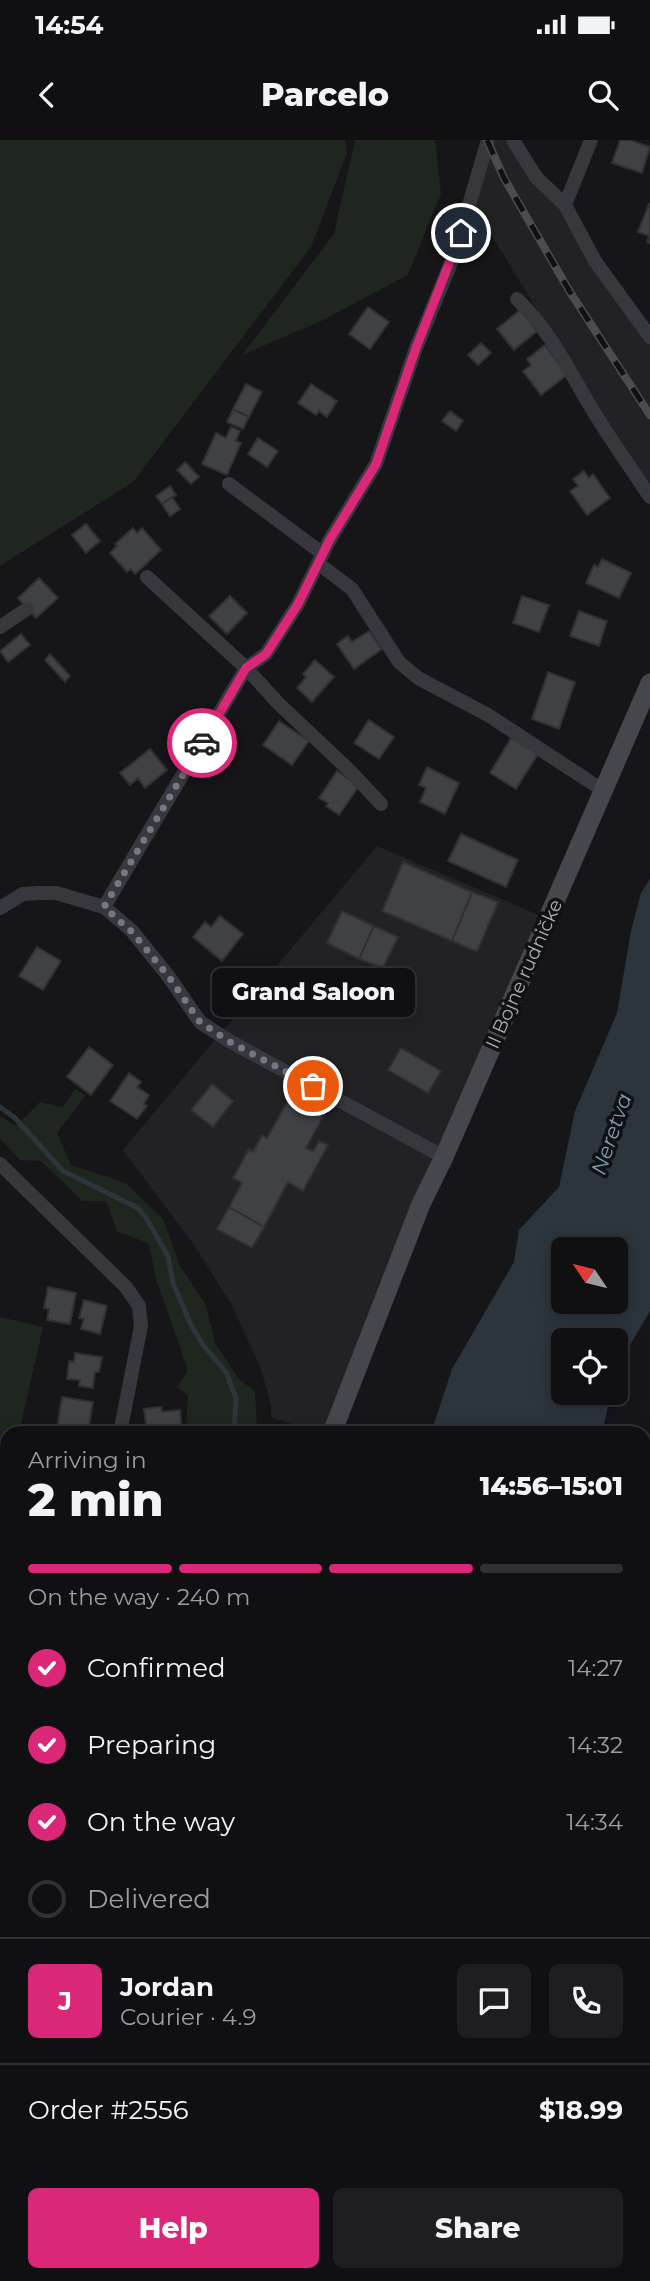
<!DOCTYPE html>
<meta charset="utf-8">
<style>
body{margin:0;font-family:Montserrat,sans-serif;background:#1e1e20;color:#f1f3f6;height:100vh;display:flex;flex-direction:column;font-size:26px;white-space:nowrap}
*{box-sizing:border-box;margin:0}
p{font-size:23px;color:#9c9d9f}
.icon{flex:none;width:38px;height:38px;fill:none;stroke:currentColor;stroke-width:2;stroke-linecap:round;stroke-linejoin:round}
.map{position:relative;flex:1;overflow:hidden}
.side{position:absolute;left:0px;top:1286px;width:651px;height:856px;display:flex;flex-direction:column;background:#101012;border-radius:21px 21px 0 0;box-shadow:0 4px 18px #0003,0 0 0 2px #303032}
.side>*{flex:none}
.needle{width:46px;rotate:305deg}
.fabs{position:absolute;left:551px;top:1097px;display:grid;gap:14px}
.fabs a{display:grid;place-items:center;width:77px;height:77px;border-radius:10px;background:#101012;box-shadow:0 4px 18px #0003,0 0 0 2px #303032;font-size:35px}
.pin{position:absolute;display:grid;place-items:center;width:60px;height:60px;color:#fff;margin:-30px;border:4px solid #fff;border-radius:50%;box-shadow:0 2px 7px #0007}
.courier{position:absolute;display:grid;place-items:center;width:70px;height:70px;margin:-35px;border:5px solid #db2777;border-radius:50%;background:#fff;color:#222;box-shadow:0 2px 9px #0007}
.bubble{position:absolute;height:49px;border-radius:10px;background:#101012;box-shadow:0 4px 18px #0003,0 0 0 2px #303032;font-size:23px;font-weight:800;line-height:49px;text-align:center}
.overview em{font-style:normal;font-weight:800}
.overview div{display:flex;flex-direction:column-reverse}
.overview{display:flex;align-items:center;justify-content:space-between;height:119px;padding:0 28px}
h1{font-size:46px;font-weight:800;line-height:52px}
.bar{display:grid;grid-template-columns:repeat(4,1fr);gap:10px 7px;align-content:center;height:84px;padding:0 28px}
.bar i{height:9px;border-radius:5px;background:#303032}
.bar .active{background:#db2777}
.bar p{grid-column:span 4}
.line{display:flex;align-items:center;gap:18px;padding:0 28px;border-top:2px solid #303032}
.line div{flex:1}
.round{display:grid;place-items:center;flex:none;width:74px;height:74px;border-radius:10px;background:#1e1e20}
ol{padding:0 28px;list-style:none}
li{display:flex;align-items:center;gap:21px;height:77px}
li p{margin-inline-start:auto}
li .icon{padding:7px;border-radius:50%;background:#db2777;color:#fff;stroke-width:4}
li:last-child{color:#9c9d9f}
li i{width:38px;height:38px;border:4px solid #303032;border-radius:50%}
.button{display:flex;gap:14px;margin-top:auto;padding:14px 28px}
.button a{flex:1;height:80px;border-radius:10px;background:#db2777;color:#fff;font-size:28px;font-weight:800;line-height:80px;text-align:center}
.button a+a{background:#1e1e20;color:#f1f3f6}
.status{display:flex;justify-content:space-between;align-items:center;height:49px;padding:0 35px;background:#101012;direction:ltr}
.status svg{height:19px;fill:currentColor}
header{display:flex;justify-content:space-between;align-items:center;height:91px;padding:0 28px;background:#101012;font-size:32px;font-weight:800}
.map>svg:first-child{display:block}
.built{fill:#222225}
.green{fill:#1e261f}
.water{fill:#2c353c;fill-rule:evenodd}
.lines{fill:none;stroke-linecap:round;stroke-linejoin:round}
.stream{stroke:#2c353c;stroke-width:5}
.building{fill:#404145;stroke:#303034;stroke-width:2}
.street{stroke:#37383d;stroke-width:14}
.secondary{stroke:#45474d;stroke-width:19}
.rail-casing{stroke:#4a4c52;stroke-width:8}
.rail{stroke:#111113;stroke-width:5;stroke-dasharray:16;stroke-linecap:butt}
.done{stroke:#757880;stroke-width:7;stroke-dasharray:0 12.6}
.route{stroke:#db2777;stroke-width:9}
.labels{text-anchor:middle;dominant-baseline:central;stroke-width:7;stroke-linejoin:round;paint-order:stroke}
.street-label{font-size:19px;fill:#a8adb8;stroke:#111113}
.water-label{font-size:21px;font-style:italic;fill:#7f9bb3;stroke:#111113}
</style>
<div class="status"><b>14:54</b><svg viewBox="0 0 49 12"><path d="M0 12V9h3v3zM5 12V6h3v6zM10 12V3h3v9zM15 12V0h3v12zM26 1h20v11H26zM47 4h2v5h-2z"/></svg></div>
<header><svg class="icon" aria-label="back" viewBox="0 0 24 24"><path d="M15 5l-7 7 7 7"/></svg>Parcelo<svg class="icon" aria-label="search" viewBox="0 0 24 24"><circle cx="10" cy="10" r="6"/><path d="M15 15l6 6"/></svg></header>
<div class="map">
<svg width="650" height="2141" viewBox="0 0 650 2141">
<rect width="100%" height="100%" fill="#161618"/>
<path class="built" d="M483,0H513L565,65L650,197V357L470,59Z
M377,706L548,779L332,1293H318L271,1277V1265L260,1226L231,1164L194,1105L123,1010Z"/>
<path class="green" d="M0,0H345L347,13L311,107L133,342L0,426Z
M355,0H435L441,53L408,135L321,181L242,215L334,94Z
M75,949L86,955L57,993L71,1025L126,1043L163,1079L179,1124L206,1165L215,1203L239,1239L255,1251L257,1284L250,1293H186L188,1255L177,1247L188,1230L156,1139L149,1104L117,1091L106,1061H82L41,1021L20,1020L0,999V976L16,986L40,962L63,967Z
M0,1177L43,1187L19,1293H7V1442L0,1451Z
M20,2135H128L127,2141H19Z"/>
<path class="water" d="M650,739V1171L616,1229V1200H564V1253H611L602,1293H431L452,1229L514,1122L519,1090L559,1047L575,971L617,873L631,791L641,753ZM564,1110H616V1162H564Z
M178,2135H279V2141H180Z"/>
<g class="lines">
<path class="stream" d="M0,967L15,978L63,1031L138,1068L146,1078L168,1116L173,1143L191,1185L204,1206L226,1232L236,1258L234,1293
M0,1451L7,1442"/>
</g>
<path class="building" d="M620,0H630L650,7L642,33L612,23Z
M649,64H650V103L647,102L649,96L638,92Z
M368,167L389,182L370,209L349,194Z
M520,170L537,191L514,210L497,189Z
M481,203L491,213L478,225L468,215Z
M545,205L567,235L541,255L523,231L531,225L527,219Z
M246,244L262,252L249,277L233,269Z
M311,244L337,261L327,277L319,271L316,275L298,263Z
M233,269L249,277L243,289L227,282Z
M450,271L463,281L456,291L442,281Z
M231,287L240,291L236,301L241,303L227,335L202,324L216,293L226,298Z
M258,298L278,311L267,327L248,314Z
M185,322L199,337L191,344L177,330Z
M584,331L589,338L593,334L610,358L587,375L570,351L578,346L573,339Z
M170,346L176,355L162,364L156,356Z
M172,357L180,369L170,376L162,364Z
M86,384L100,401L86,413L72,395Z
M133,388L137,393L142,388L161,410L135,434L131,429L127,432L110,413L117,406L115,404Z
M602,419L631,433L619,458L586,443L594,425L598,427Z
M39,438L58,458L36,478L18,458Z
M230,456L247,473L227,494L209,476Z
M522,456L549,465L539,492L513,483Z
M579,471L607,481L599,506L570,496Z
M369,491L382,509L354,529L337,504L348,496L352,502Z
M21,494L30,505L8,522L0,511Z
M50,514L70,536L65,542L45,520Z
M315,520L334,537L312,562L297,548L306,537L303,534Z
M548,532L575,542L559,589L532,579Z
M369,580L394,597L379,619L354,603Z
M279,581L309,601L292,625L263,605Z
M511,598L538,614L516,649L490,633Z
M150,609L167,630L145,648L138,638L130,645L120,633Z
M427,627L459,643L445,674L420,662L426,648L419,645Z
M337,631L359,646L339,675L326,666L328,663L319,658Z
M461,694L518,720L506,747L448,721Z
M403,722L472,752L452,801L382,771Z
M472,752L498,762L477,812L452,801Z
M342,771L374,786L359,819L327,803Z
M220,776L243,794L222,821L193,797L205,782L211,787Z
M374,786L398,797L383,828L359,819Z
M37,807L61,821L43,850L19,836Z
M89,907L113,925L91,955L67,937Z
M401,908L441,931L428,953L388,930Z
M129,933L141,942L137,947L149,955L144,964L147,966L137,979L110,961Z
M212,944L233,961L213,987L191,970Z
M290,957L324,975L306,1008L313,1011L319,1001L328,1005L303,1051L288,1042L264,1087L229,1067L242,1043L233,1038L249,1009L253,1012L262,995L267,998Z
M229,1067L264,1087L252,1108L217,1089Z
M48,1147L76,1153L70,1184L47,1180L49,1169L44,1168Z
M84,1160L107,1166L100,1194L81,1189L84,1179L79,1178Z
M75,1213L102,1217L99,1232H95L93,1248L79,1246L80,1240L67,1239L69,1221L74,1222Z
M62,1257L93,1262L88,1293L57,1289Z
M161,1267L162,1272L180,1270L182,1293H147L144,1269Z"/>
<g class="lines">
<path class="street" d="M513,0L536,37L565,65
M591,0L565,65L595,121L650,197
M517,159C546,187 562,217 582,252C602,288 627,322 650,357
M229,344L323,414
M319,424L352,449L399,522L418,538L488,575L604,651
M147,437L246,528L278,563L350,631L381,664
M0,487L27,469
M104,767L246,528L266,514L298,464L329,401L376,324L416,208L455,113L488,0
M0,768L23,754L38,753H56L104,767L132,791L169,837L200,882L231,902L444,1017
M0,1024L126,1147L139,1166L141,1186L120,1293
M0,1535L7,1532
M0,2115V2140"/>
<path class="secondary" d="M332,1293L421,1064L444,1017L650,543
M19,2141L20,2135"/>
<defs>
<path id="rail" d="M487,0L504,38L570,152L650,275"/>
</defs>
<use href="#rail" class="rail-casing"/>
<use href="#rail" class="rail"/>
</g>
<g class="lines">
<path class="done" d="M202,603L104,767L132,792L169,837L200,882L230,902L313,946"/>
<path class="route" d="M202,603L246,528L266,514L298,464L329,401L376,324L416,208L461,93"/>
</g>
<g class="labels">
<g class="street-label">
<text transform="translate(524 834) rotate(-66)">II Bojne rudničke</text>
</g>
<g class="water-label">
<text transform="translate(611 994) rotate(-71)">Neretva</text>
</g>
</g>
</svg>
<div class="fabs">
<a><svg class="needle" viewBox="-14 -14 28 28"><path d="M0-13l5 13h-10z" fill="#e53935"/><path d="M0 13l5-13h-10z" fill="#9c9d9f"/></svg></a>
<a><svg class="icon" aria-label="locate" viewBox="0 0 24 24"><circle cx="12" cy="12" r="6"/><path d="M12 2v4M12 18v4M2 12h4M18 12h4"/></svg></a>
</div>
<div class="pin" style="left:313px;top:946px;background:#ea580c"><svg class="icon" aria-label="bag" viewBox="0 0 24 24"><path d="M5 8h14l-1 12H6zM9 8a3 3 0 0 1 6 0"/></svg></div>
<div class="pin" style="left:461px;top:93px;background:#1f2937"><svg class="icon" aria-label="home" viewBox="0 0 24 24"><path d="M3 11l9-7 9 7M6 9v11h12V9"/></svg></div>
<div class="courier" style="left:202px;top:603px"><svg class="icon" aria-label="car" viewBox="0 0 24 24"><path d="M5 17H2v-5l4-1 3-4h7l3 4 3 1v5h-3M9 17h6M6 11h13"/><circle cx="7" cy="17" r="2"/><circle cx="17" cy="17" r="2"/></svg></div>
<div class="bubble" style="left:212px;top:828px;width:203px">Grand Saloon</div>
<section class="side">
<div class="overview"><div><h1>2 min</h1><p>Arriving in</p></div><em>14:56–15:01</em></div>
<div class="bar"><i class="active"></i><i class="active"></i><i class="active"></i><i></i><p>On the way · 240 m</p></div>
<ol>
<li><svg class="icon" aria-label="check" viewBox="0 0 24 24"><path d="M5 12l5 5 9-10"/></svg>Confirmed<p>14:27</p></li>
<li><svg class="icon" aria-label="check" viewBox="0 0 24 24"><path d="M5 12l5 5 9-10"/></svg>Preparing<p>14:32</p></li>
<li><svg class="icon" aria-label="check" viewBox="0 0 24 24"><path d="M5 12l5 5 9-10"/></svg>On the way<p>14:34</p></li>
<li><i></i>Delivered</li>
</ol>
<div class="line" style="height:126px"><b class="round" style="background:#db2777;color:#fff">J</b><div><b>Jordan</b><p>Courier · 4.9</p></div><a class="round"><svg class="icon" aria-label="chat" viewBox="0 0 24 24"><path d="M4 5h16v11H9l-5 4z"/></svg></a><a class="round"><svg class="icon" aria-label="phone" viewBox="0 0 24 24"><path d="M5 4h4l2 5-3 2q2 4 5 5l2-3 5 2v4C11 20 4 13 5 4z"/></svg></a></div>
<div class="line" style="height:91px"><div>Order #2556</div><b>$18.99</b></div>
<div class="button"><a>Help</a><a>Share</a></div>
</section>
</div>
